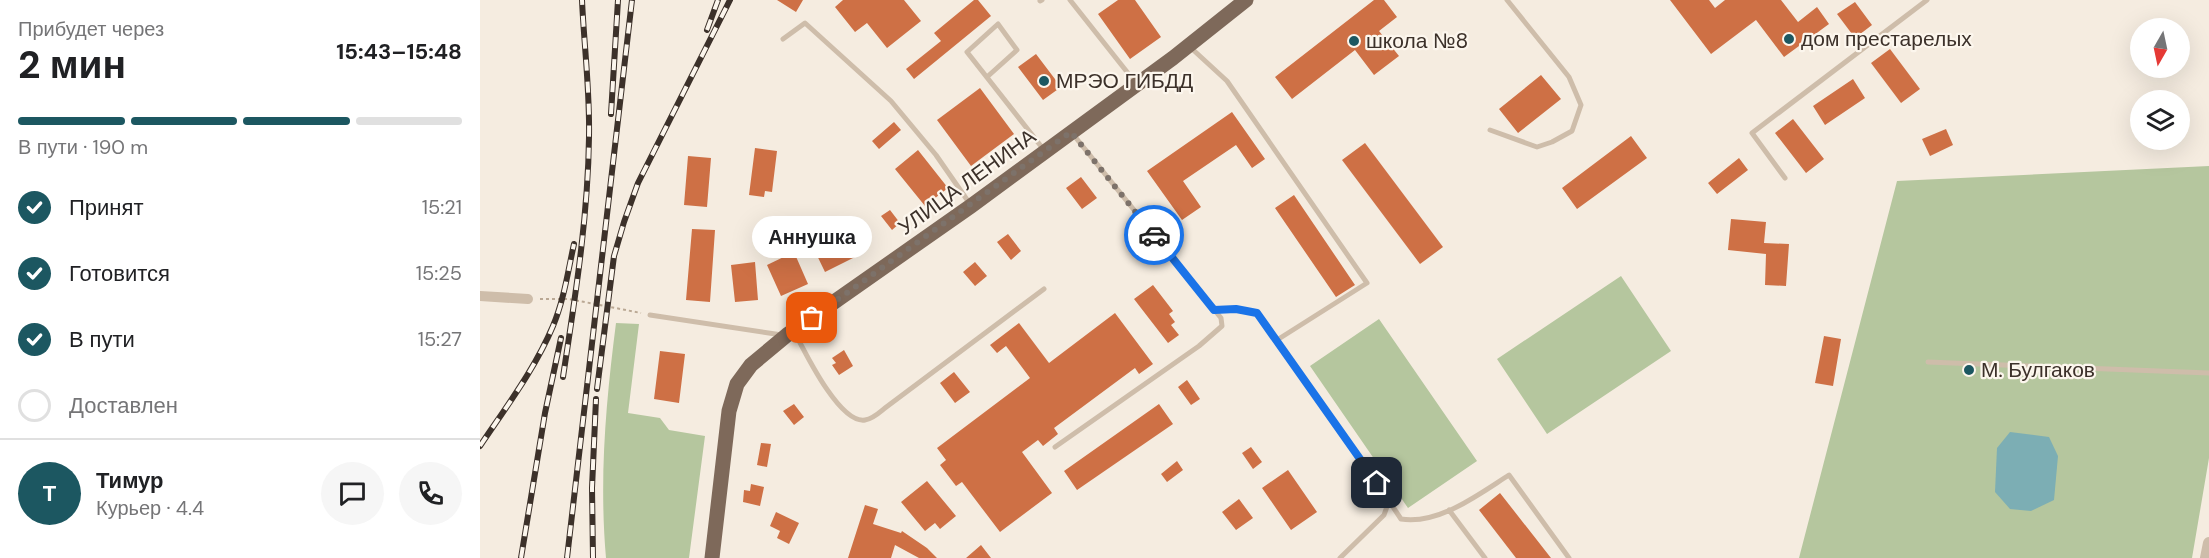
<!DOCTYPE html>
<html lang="ru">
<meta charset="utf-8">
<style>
body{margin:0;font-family:"DM Sans",sans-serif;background:#f6f6f6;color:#202124;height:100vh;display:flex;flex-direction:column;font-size:22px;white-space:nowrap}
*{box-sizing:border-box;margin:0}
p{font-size:20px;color:#757577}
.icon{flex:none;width:33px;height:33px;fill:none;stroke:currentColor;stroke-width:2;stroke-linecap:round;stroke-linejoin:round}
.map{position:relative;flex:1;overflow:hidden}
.drawer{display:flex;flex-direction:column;background:#fff;width:480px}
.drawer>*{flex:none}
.needle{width:39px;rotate:189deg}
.fabs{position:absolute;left:1650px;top:18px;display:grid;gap:12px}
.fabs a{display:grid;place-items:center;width:60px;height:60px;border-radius:50%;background:#fff;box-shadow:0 6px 24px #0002;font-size:30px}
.pin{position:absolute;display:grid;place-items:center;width:51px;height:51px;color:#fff;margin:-26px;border-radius:12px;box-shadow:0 3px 9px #0006}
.courier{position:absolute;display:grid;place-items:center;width:60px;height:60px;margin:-30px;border:4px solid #1a73e8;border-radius:50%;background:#fff;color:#222;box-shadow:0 2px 8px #0007}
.bubble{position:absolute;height:42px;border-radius:21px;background:#fff;box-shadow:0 6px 24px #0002;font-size:20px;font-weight:700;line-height:42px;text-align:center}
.headline em{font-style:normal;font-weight:700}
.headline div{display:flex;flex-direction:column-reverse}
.headline{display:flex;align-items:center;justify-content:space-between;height:102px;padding:0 18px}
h1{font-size:39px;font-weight:700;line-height:45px}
.bar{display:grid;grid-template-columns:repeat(4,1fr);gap:9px 6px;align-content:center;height:72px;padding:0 18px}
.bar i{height:8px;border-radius:4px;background:#e0e0e0}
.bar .current{background:#1c5761}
.bar p{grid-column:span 4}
.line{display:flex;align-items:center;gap:15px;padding:0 18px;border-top:2px solid #e0e0e0}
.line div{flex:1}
.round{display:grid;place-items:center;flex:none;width:63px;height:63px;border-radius:32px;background:#f6f6f6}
ol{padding:0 18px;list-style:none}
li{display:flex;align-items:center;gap:18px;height:66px}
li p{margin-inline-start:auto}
li .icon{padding:6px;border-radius:50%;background:#1c5761;color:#fff;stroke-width:4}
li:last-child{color:#757577}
li i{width:33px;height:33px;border:3px solid #e0e0e0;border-radius:50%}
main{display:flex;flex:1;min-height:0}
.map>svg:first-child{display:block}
.green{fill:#b5c69e}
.water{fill:#7caeb4}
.building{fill:#ce7045}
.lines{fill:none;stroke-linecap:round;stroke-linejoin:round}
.path{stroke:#baa894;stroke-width:2;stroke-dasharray:3 3;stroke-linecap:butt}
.service{stroke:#cebdaa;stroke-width:5}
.minor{stroke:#cebdaa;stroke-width:10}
.tertiary{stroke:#cebdaa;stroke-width:12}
.primary{stroke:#7e695a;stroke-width:15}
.rail-casing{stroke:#3c312a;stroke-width:6}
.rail{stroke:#fcf6ed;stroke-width:4;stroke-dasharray:11;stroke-linecap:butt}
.done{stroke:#7d726a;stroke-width:6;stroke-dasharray:0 10.8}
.route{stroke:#1a73e8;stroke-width:8}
.poi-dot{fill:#1c5761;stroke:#fcf6ed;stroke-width:2}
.labels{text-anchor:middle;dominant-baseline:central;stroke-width:4.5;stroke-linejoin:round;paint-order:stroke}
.poi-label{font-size:21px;fill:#3c312a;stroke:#fcf6ed;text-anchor:start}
.street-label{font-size:21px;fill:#3c312a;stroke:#fcf6ed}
</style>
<main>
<section class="drawer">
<div class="headline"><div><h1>2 мин</h1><p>Прибудет через</p></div><em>15:43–15:48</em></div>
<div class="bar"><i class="current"></i><i class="current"></i><i class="current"></i><i></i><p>В пути · 190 m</p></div>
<ol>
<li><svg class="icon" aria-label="check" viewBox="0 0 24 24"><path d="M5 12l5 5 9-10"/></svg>Принят<p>15:21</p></li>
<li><svg class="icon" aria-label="check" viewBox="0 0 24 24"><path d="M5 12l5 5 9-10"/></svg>Готовится<p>15:25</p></li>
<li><svg class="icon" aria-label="check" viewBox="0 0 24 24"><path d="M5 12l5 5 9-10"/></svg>В пути<p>15:27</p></li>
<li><i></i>Доставлен</li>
</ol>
<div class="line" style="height:108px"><b class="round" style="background:#1c5761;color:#fff">Т</b><div><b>Тимур</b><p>Курьер · 4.4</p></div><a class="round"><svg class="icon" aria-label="chat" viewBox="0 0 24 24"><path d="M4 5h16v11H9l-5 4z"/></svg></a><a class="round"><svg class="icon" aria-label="phone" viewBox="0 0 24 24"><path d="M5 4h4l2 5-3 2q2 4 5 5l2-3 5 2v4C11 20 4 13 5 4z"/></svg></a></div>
</section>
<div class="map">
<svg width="1729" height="558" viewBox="0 0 1729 558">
<rect width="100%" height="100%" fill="#f5ece0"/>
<path class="green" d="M1729,166V458L1712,558H1319L1417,181Z
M1141,276L1191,351L1067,434L1017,359Z
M899,319L997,461L928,508L830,366Z
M136,323L159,324L148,413L180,418L189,430L225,436L209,558H126C119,478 126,401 136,323Z"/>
<path class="water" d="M1530,432L1569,437L1578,456L1574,500L1551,511L1530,509L1515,492L1517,448Z"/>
<path class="building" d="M297,0H323L316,12Z
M363,0H424L441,21L407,48L387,23L375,32L355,7Z
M494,0H498L511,16L434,79L426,69L461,41L454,33Z
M638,0H655L681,37L650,59L618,14Z
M894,0H904L917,17L899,31L919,56L894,75L875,50L812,99L795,77Z
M1190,0H1229L1235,8L1245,0H1301L1318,22L1337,7L1349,24L1304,57L1276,20L1231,54Z
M1375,2L1392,25L1375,38L1357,14Z
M1410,49L1440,89L1421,103L1391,63Z
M556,54L581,87L563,100L538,67Z
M1061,75L1081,99L1038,133L1019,109Z
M1373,79L1385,98L1345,125L1333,106Z
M500,88L534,134L491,166L457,120Z
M752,112L785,159L772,168L756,145L703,181L721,207L702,220L667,171Z
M1313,119L1344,159L1326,173L1295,133Z
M414,122L421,130L399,149L392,141Z
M1466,129L1473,145L1450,156L1442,139Z
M1151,136L1167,158L1097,209L1082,188Z
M885,143L963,247L940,264L862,160Z
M275,148L297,151L292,192L285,191L284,197L269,195Z
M438,150L468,188L445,206L415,169Z
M208,156L231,158L227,207L204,205Z
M1259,158L1268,170L1237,194L1228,183Z
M601,177L617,198L602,209L586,188Z
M814,195L875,285L856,297L795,208Z
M410,210L420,223L412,230L401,216Z
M1251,219L1286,222L1284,243L1309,244L1306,286L1285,285L1286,254L1248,250Z
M362,225L377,256L345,272L330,241Z
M212,229L235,230L230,302L206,300Z
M528,234L541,251L531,260L517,242Z
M314,252L328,284L301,296L287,265Z
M275,262L278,300L255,302L251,265Z
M495,262L507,276L495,286L483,272Z
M673,285L693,311L689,314L695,322L691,325L699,335L688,343L654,299Z
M635,313L673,364L659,374L655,368L574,428L578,434L563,446L558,440L542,452L572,493L520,532L482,482L476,486L460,465L466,460L457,448L550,378L526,346L517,353L510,345L539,323L569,363Z
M1344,336L1361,339L1353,386L1335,383Z
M364,350L373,366L359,375L352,365L356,363L352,358Z
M180,351L205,354L199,403L174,399Z
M474,372L490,392L475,403L460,383Z
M707,380L720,399L711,405L698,387Z
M314,404L324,417L314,425L303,411Z
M679,404L693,424L597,490L584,471Z
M281,443L291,444L287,467L277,465Z
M771,447L782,462L773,469L762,453Z
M697,461L703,470L687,482L681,474Z
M808,470L837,512L811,530L782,488Z
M447,481L476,516L460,529L455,523L445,531L421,502Z
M271,484L284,487L280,506L263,502L264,490L270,491Z
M1020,493L1071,558H1036L999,510Z
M759,499L773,518L756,530L742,512Z
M385,505L398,509L393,524L421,533L422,531L447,548L457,558H439L415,545L411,558H368Z
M296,512L319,523L309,544L297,538L300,531L290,526Z
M501,545L511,558H486Z"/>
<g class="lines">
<path class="path" d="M60,299H89L161,313"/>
<path class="service" d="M590,0L655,82
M560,1L562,0
M303,39L325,23L411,101L456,155L490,204
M710,47L747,81L887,283L797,340
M507,77L537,50L518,24L487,52L564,150
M1010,130L1057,147L1072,142L1092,131L1101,105L1089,77L1027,0
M1305,178L1272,133L1447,0
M734,310L755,309L778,313L909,501L904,515L860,558
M170,315L302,335
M314,331C324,350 359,424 385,420C393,419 400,412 405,408L564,289
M1448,362L1729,373
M575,447L719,346L742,326L741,318L592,133
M909,501L921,519C959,525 999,494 1029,475L1089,558
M969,510L1005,558"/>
<path class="minor" d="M0,296L48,299"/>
<path class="tertiary" d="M1726,558L1729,543"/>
<path class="primary" d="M232,558L249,411L257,384L271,365L307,335L491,206L693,58L766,0"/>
<defs>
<path id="rail" d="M227,30L238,0
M131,114L138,0
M83,377C95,298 108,218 109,137C110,91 104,45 102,0
M117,389L134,256L144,222L158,183L250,0
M0,446C26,407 55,369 73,326C84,300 88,271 94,244
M41,558L65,413L81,338
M87,558L152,0
M113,558L112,488L116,399"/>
</defs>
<use href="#rail" class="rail-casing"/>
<use href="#rail" class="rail"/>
</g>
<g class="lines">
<path class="done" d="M332,318L591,132L674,235"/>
<path class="route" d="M674,235L734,310L756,309L777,313L897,483"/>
</g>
<g class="poi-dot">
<circle cx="1309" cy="39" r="6"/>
<circle cx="874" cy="41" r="6"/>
<circle cx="564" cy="81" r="6"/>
<circle cx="1489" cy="370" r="6"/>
</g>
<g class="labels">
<g class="poi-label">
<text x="1321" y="39">дом престарелых</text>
<text x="886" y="41">школа №8</text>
<text x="576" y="81">МРЭО ГИБДД</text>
<text x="1501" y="370">М. Булгаков</text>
</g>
<g class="street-label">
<text transform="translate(487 182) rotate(-36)">УЛИЦА ЛЕНИНА</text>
</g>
</g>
</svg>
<div class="fabs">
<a><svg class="needle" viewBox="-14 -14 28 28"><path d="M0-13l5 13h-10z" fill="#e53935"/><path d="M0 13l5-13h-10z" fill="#757577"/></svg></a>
<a><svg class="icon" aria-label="layers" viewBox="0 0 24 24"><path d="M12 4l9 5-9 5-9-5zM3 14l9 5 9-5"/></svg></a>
</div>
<div class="pin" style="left:332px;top:318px;background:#ea580c"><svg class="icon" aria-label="bag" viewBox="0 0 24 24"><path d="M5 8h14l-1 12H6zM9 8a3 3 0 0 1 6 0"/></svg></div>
<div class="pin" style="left:897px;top:483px;background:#1f2937"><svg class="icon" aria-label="home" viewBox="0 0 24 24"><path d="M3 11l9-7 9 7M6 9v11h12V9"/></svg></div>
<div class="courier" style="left:674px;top:235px"><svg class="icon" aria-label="car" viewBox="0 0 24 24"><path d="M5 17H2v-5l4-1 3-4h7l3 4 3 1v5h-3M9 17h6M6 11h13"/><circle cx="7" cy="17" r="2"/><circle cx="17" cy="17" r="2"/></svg></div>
<div class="bubble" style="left:272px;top:216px;width:120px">Аннушка</div>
</div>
</main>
